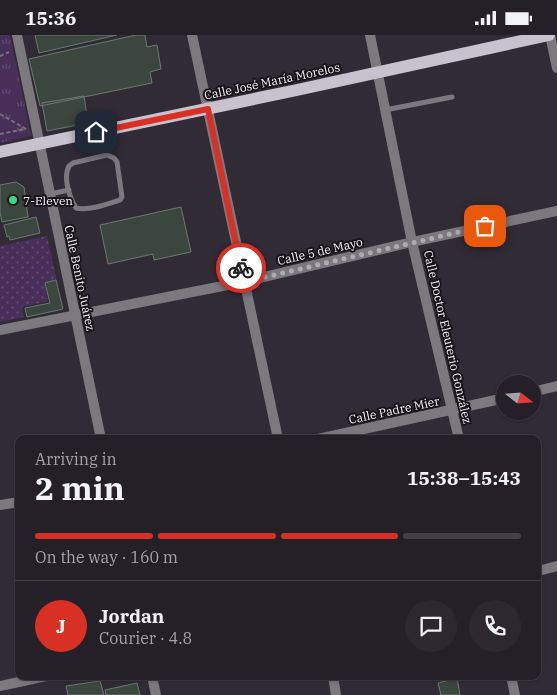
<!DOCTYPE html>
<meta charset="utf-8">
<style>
body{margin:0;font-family:"IBM Plex Serif",serif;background:#2d2830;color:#f1f3f6;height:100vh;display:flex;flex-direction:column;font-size:19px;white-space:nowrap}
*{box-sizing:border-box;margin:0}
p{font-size:16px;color:#a3a3a8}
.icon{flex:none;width:28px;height:28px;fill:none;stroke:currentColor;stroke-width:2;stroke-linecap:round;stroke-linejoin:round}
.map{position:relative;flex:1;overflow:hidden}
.sheet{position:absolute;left:15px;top:400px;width:526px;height:245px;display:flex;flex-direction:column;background:#252028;border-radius:10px;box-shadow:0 1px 4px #0004,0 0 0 1px #423e45}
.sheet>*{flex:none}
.needle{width:32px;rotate:107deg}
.buttons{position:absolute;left:496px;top:340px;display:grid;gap:10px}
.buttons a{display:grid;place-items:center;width:45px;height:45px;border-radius:50%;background:#252028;box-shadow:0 1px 4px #0004,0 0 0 1px #423e45;font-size:25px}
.pin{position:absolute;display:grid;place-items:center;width:42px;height:42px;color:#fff;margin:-21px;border-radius:10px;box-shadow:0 2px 8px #0006}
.courier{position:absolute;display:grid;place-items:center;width:50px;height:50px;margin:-25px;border:4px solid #d93025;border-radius:50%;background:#fff;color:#222;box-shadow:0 1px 6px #0007}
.headline em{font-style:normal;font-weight:700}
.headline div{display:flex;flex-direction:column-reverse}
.headline{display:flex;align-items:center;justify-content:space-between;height:85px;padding:0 20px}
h1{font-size:32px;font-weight:700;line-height:38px}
.bar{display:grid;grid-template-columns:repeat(4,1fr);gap:8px 5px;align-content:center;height:60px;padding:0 20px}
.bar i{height:6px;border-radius:4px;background:#423e45}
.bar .current{background:#d93025}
.bar p{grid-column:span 4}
.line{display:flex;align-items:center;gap:12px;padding:0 20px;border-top:1px solid #423e45}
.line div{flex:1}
.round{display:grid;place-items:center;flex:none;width:52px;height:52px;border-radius:26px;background:#2d2830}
.status{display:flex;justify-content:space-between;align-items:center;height:35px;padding:0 25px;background:#252028;direction:ltr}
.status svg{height:14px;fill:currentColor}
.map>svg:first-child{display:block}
.grass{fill:url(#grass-dots)}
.park{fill:url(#park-tufts)}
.building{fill:#3b463e;stroke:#6d7870}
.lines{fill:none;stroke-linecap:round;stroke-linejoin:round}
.path{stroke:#79747d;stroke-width:2;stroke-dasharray:4 2.5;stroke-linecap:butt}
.service{stroke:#7b787e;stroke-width:5}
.minor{stroke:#7b787e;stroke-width:10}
.tertiary{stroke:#7b787e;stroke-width:10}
.primary{stroke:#c8c2ce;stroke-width:12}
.done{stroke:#b0abb3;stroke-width:5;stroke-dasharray:0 9}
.route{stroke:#d93025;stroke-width:6}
.poi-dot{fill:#3dd77e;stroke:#17151a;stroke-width:2}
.labels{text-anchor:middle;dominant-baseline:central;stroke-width:4;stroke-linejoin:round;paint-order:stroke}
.street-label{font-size:12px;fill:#f4f0f7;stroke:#17151a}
.poi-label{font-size:12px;fill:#f4f0f7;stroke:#17151a;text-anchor:start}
</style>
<div class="status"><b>15:36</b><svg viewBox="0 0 49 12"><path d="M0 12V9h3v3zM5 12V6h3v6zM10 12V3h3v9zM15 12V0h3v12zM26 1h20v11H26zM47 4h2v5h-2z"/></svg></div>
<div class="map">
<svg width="557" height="660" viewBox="0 0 557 660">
<defs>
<pattern id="grass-dots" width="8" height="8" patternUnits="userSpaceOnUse" patternTransform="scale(1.25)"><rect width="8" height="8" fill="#472f5a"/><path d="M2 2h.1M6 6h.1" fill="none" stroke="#624d72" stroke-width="1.8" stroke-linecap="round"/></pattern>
<pattern id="park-tufts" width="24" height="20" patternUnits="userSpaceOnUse" patternTransform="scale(1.25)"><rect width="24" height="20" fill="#472f5a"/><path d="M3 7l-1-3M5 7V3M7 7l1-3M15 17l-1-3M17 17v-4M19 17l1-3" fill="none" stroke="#624d72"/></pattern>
</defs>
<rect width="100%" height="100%" fill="#312b36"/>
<path class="grass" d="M47,201L57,245L45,248L48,266L22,272L24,282L0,287V211Z"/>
<path class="park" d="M0,0H10L31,101L0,108Z"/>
<path class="building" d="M35,0H117L39,18Z
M136,0H145L147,12L157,10L161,34L150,37L152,48L40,71L29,24Z
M84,61L88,88L47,96L42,68Z
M16,147L24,152L28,182L2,187L0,177V150Z
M181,172L191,217L154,225L153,219L108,229L100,190Z
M36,182L40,198L10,205L9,201L7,202L4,190Z
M56,245L63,274L27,282L25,273L50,268L45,248Z
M457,643L460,660H441L438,648Z
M100,646L104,660H68L66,651Z
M137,648L140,660H106L105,655Z"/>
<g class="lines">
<path class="path" d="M0,21L9,17
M0,79L26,94
M0,99L25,94"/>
<path class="service" d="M385,75L452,62
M107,120L114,123L117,127L122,162L120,165C108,169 89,176 76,173C69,162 63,142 69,131L73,128Z
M50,159L69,155"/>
<path class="minor" d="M17,0L101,404
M192,0L278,404
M370,0L412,207L459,404
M0,295L243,247L412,207L557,176
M532,357L557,351
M318,404L505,363
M0,470L19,467
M538,536L557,531
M152,641L156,660
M333,641L336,660
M511,641L515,660
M0,651L46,641"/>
<path class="tertiary" d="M550,0L557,33"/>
<path class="primary" d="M0,117L297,55L549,0"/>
</g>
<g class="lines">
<path class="done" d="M241,233L244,247L485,191"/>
<path class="route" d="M96,97L208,74L241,233"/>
</g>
<circle class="poi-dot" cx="13" cy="165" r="5"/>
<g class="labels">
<g class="street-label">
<text transform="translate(272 46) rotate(-12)">Calle José María Morelos</text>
<text transform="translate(320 216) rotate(-13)">Calle 5 de Mayo</text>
<text transform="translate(80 243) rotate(78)">Calle Benito Juárez</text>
<text transform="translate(448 302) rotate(77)">Calle Doctor Eleuterio González</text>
<text transform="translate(394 375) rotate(-12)">Calle Padre Mier</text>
</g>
<g class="poi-label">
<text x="23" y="165">7-Eleven</text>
</g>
</g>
</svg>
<div class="buttons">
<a><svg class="needle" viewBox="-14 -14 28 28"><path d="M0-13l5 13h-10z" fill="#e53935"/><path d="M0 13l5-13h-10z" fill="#a3a3a8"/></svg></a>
</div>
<div class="pin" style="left:485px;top:191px;background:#ea580c"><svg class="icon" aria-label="bag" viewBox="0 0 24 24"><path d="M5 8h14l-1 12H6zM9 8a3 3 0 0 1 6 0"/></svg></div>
<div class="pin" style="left:96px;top:97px;background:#1f2937"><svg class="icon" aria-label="home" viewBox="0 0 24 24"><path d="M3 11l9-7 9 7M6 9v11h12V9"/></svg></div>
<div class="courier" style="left:241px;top:233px"><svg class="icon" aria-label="bike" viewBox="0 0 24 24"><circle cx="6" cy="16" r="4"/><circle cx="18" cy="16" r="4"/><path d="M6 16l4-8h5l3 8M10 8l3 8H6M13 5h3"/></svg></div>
<section class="sheet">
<div class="headline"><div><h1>2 min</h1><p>Arriving in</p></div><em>15:38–15:43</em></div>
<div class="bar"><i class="current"></i><i class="current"></i><i class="current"></i><i></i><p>On the way · 160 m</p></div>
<div class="line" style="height:90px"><b class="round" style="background:#d93025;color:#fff">J</b><div><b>Jordan</b><p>Courier · 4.8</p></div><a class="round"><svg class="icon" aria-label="chat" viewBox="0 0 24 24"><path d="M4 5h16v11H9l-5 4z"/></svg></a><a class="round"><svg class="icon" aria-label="phone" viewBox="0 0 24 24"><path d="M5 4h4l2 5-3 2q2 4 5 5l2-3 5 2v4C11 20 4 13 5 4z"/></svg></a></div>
</section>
</div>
